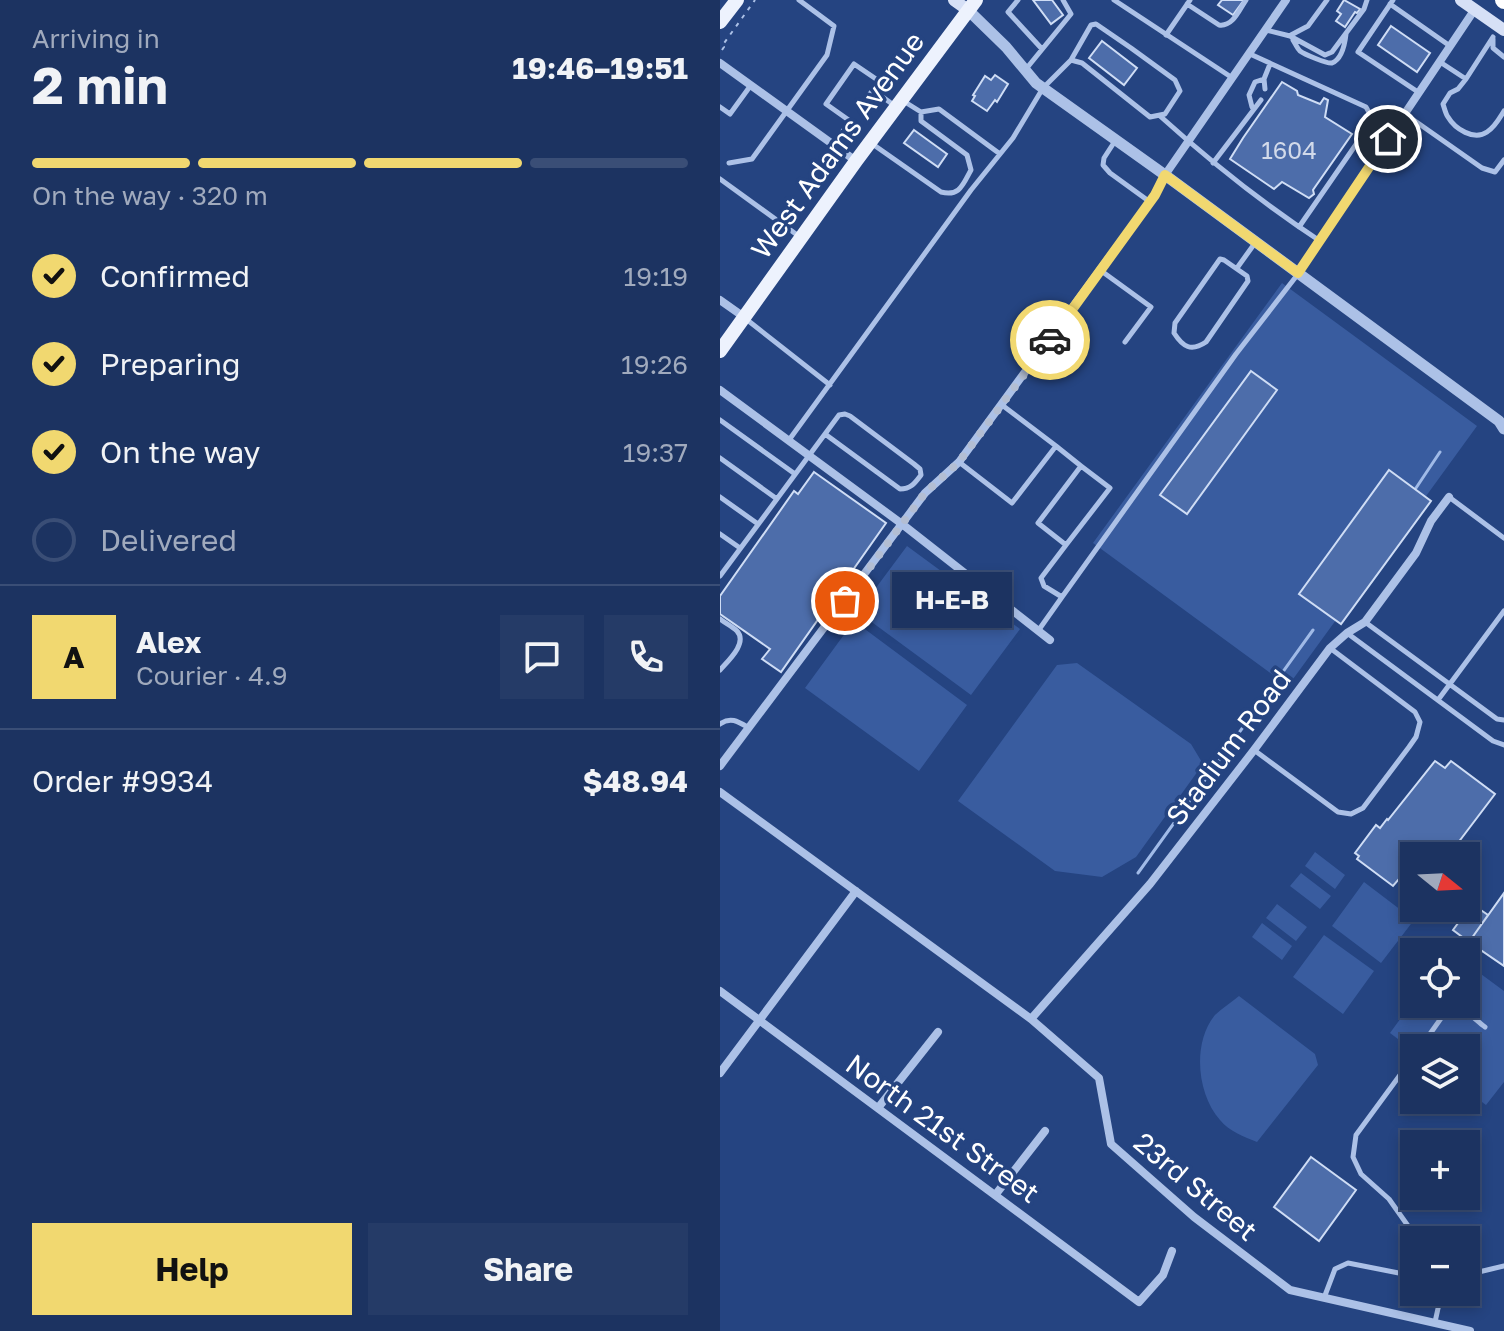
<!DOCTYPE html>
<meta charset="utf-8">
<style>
body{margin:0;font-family:"Golos Text",sans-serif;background:#253b67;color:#f1f3f6;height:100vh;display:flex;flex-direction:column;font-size:30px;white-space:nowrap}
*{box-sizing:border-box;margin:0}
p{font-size:26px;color:#a0aabd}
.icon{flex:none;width:44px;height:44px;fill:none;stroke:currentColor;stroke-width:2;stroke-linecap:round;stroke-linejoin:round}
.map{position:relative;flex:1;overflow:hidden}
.details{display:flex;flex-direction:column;background:#1c3361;width:720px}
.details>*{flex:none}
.needle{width:52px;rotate:108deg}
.controls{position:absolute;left:680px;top:842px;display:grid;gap:16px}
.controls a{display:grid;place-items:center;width:80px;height:80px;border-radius:0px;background:#1c3361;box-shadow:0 4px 12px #0003,0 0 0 2px #3a4e76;font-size:40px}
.pin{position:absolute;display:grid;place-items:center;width:68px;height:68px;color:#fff;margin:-34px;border:4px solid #fff;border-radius:50%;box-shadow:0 2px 8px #0007}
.courier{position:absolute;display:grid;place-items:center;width:80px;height:80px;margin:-40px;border:6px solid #f1d870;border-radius:50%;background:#fff;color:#222;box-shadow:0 2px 10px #0007}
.bubble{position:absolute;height:56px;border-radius:0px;background:#1c3361;box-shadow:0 4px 12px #0003,0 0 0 2px #3a4e76;font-size:26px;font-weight:700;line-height:56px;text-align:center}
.summary em{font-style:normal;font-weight:700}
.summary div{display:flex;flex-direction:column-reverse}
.summary{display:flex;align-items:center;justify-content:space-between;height:136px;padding:0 32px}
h1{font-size:52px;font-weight:700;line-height:60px}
.bar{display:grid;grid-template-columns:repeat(4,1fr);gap:12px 8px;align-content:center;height:96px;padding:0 32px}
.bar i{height:10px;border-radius:6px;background:#3a4e76}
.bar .current{background:#f1d870}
.bar p{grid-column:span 4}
.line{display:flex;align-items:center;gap:20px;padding:0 32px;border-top:2px solid #3a4e76}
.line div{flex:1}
.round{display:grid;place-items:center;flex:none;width:84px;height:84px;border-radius:0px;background:#253b67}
ol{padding:0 32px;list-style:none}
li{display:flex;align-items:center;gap:24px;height:88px}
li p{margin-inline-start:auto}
li .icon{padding:8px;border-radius:50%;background:#f1d870;color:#111;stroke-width:4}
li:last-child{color:#a0aabd}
li i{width:44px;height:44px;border:4px solid #3a4e76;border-radius:50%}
.action{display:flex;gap:16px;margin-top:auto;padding:16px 32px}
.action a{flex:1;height:92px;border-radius:0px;background:#f1d870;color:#111;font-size:32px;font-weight:700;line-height:92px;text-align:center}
.action a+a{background:#253b67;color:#f1f3f6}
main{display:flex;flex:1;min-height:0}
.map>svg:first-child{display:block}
.green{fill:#395c9f}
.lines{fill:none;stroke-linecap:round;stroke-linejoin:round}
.stream{stroke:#a0bae7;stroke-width:3}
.building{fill:#4d6daa;stroke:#cfddf5;stroke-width:2}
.path{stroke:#acc1e7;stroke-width:2;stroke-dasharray:4 6;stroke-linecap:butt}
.service{stroke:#acc1e7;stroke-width:5}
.minor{stroke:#acc1e7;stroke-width:8}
.tertiary{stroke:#acc1e7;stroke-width:11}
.secondary{stroke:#d6e0f6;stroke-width:12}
.primary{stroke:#edf2fd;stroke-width:14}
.motorway{stroke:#fff;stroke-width:16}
.done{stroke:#b3bed3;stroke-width:8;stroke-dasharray:0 14.4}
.route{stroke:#f1d870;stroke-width:10}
.labels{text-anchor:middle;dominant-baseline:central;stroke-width:7;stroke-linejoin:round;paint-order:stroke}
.number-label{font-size:24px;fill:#d2daea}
.street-label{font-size:28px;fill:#fff;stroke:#254481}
</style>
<main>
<section class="details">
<div class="summary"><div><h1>2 min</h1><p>Arriving in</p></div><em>19:46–19:51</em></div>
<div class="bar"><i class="current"></i><i class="current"></i><i class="current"></i><i></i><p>On the way · 320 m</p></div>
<ol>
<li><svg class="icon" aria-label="check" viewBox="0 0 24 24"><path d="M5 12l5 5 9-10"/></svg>Confirmed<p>19:19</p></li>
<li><svg class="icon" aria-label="check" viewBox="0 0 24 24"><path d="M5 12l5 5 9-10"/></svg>Preparing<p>19:26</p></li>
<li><svg class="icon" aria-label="check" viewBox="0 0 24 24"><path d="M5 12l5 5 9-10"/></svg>On the way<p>19:37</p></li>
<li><i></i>Delivered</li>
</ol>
<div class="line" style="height:144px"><b class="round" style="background:#f1d870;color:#111">A</b><div><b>Alex</b><p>Courier · 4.9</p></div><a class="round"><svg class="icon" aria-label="chat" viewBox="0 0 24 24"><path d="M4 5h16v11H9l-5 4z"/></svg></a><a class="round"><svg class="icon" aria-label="phone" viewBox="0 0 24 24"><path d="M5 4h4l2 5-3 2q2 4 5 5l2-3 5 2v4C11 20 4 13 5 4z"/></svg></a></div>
<div class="line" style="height:104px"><div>Order #9934</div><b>$48.94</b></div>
<div class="action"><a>Help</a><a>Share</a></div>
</section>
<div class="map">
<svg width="784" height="1331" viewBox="0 0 784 1331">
<rect width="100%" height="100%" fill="#254481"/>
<path class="green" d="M562,283L757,426L568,686L373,543Z
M187,546L300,629L251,695L138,612Z
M134,621L247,705L199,771L85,688Z
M357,663L471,744L483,764L416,857L382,877L335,871L238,801L337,665Z
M595,852L625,875L615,889L585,866Z
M581,873L611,896L600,909L570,886Z
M644,882L694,920L661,963L612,926Z
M557,904L587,927L576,941L546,918Z
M542,923L572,946L562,960L532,937Z
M604,935L654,971L623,1014L573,977Z
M746,963L784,991V1082L766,1105L746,1090V1048H694V1051L670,1033L694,1000V1004H746Z
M519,996L595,1054L598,1065L537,1142C524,1137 509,1131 500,1120C477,1094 472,1043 495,1015C502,1008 512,1002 519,996Z"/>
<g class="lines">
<path class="stream" d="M696,488L720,452
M418,873L593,630"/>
</g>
<path class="building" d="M313,0H332L343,15L331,24Z
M502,0H524L513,15L498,5Z
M624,0L640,9L637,13L635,12L625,27L616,21L621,14L617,11Z
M671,26L710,53L697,72L658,45Z
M382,41L417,68L404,85L369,58Z
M275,75L288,84L277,102L275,100L267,111L252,101L255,96L253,95L265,76L271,80Z
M562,82L577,91L578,95L600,104L604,98L608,100L605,117L632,134L593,190L594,194L589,198L562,182L554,189L510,159L523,138Z
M194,130L227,154L218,167L184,143Z
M531,371L557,390L467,514L440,495Z
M669,470L711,501L621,624L579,594Z
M94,472L166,523L61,672L42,659L50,649L0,614V596L74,491L78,494Z
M715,761L725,768L731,761L775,794L728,856H694V892L678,880L673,886L637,859L639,856L635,853L656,825L660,828L667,819L668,820Z
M784,893V966L749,942Z
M752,904L768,915L749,942L733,930Z
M591,1157L636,1190L599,1241L554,1207Z"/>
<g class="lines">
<path class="path" d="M2,50L4,47L2,46L35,0"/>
<path class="service" d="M298,0L288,12L322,49
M394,0L511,77
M673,0L638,52L698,92
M467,4L499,25C513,27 519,10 526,0
M670,4L730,46
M546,30L570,36L605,55L612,52L644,9L647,0
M446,35L470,0
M571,35L588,26L607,0
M773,39V48L784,57
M573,40C575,43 577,48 580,51C584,54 607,64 612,63C622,59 625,43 626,34
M530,54L646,107C651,115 651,119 648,127L579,227
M720,62L746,79L738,89L730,93L723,104C724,107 726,115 728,117C735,129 754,141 767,132C775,127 779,119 784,111
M306,69L351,14L343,0
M746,79L773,37
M545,89L544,79L550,64
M141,105L153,90
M0,107L10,114L31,85
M532,107L529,95L535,82L544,79
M201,112L219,109L280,154
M685,114L762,168L775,172L784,160
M440,116C491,162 542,203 600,241
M395,141L384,158L383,165L390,173L430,202
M151,143L221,192C240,197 243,184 251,170L247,155L201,121V112L185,102
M114,144L130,121L106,104L134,64L159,81L153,90L175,106
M9,163L32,159L107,55L114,26L79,0
M493,163L541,100
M0,179L80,237
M500,259L504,260L527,276L528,281L486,342C471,352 463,347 454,333L455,323Z
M517,268L535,243
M380,270L431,307L405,342
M26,319L110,385
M0,420L75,474
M69,440L251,190L293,138L323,88L351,60L371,25L376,24L411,48L455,80L460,91L445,114L430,117L362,63L351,60
M336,446L361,466L318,523L346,545L390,488L361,466
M0,458L57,499
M239,462L292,503L336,446L282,405
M0,497L38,524
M729,497L784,538
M0,534L20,548
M0,576L119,415L125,414L130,416L194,464L200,469L201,475C195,483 191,489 180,489L105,434
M342,597L516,354L578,274
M0,619C5,623 12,626 17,631C28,643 8,661 0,670
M645,622L777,719L784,720
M318,631L342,597L324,586L321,578L346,545
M627,633L773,741L784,745
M718,700L784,611
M0,724C11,716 19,722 29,728
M534,750L618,812L631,814L643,808L689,747L696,737L700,722L695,712L610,648
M700,1048L729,1007C742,1004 755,1020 765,1027
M694,1056L636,1135L633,1157L641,1174L669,1199L698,1240
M746,1275L784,1266
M604,1298L615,1269L628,1263L694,1276
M715,1322L719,1304L718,1292"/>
<path class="minor" d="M0,63L136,161
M578,273L755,9
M0,300L24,317
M0,390L182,524L330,640
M0,766L205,493L239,462L435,195L445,175L566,0
M0,792L311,1019L379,1078L391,1144L474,1217L570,1290L750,1331
M0,991L419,1302L443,1275L452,1251
M311,1019L430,884L534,750L610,648L627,633L645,622L696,553L711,521L729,497
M0,1073L136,891
M158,1108L218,1032
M276,1194L325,1131"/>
<path class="tertiary" d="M248,10L286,47L316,83L445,175L779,421L784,429"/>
<path class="secondary" d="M234,0L248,10
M741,0L784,30"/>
<path class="primary" d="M0,22L17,0
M0,351L136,161L256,0"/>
<path class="motorway" d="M783,0L784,1"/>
</g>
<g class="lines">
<path class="done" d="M125,601L205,493L239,462L330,340"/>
<path class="route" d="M330,340L435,195L445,175L578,273L668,139"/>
</g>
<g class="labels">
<g class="number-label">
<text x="569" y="149">1604</text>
</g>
<g class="street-label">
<text transform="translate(117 145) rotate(-54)">West Adams Avenue</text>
<text transform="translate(508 747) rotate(-53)">Stadium Road</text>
<text transform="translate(223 1128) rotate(36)">North 21st Street</text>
<text transform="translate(476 1186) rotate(40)">23rd Street</text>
</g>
</g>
</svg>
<div class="controls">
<a><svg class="needle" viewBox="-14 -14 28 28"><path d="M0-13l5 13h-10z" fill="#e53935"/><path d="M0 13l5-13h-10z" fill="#a0aabd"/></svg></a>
<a><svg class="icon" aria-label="locate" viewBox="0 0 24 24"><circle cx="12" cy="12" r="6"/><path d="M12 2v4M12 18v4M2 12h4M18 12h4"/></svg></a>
<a><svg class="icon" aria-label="layers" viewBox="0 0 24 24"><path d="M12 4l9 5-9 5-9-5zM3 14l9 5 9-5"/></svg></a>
<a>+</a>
<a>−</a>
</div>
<div class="pin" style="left:125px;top:601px;background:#ea580c"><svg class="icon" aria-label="bag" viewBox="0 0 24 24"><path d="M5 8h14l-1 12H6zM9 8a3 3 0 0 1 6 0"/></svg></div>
<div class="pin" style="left:668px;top:139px;background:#1f2937"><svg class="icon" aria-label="home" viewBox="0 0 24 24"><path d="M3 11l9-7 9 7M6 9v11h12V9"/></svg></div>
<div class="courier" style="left:330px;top:340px"><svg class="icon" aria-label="car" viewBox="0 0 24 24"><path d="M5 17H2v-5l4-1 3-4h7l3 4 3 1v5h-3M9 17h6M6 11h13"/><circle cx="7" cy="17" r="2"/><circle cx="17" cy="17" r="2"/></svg></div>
<div class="bubble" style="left:172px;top:572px;width:120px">H-E-B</div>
</div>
</main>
